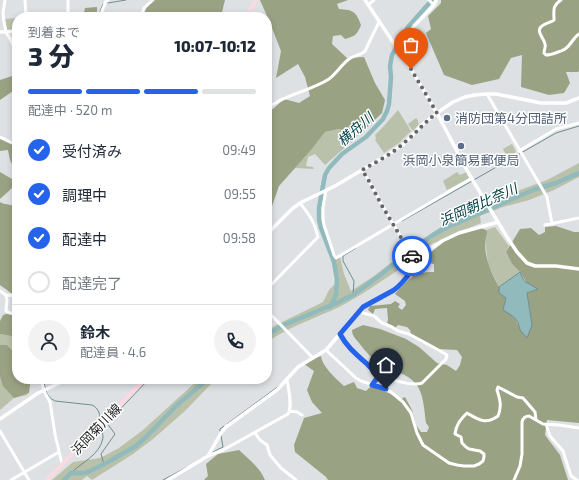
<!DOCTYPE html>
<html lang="ja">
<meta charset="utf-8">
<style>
body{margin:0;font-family:"Exo 2","Noto Sans JP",sans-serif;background:#f2f2f3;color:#1f2937;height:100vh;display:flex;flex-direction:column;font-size:15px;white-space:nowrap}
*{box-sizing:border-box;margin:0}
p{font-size:13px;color:#747a83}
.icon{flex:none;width:22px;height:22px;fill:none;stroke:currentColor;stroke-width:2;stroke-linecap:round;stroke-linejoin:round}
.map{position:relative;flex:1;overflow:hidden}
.drawer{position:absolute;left:12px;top:12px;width:260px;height:372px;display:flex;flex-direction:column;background:#fff;border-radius:16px;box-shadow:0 2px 6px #0003}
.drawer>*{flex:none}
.pin{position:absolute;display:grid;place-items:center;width:34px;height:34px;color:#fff;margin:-41px -17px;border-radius:50% 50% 50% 0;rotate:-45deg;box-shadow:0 0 4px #0007}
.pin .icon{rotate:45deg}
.courier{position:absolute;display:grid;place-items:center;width:40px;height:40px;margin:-20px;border:3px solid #2563eb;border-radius:50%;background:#fff;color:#222;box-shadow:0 1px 5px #0007}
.headline em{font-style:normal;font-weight:800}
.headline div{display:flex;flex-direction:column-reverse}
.headline{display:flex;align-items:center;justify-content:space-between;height:68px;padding:0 16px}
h1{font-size:26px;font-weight:800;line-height:30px}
.bar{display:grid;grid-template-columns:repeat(4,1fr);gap:6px 4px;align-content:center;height:48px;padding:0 16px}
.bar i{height:5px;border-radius:3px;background:#e0e1e3}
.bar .on{background:#2563eb}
.bar p{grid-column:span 4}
.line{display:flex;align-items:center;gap:10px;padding:0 16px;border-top:1px solid #e0e1e3}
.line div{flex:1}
.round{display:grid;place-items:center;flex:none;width:42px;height:42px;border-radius:21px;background:#f2f2f3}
ol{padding:0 16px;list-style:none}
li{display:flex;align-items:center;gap:12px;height:44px}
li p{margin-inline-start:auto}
li .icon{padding:4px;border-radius:50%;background:#2563eb;color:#fff;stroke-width:4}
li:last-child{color:#747a83}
li i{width:22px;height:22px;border:2px solid #e0e1e3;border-radius:50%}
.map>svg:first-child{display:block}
.green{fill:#bac1aa}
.forest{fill:#9aa284}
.water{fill:#91babc;stroke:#708d8e}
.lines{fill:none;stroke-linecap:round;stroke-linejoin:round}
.stream{stroke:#708d8e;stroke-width:1}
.river{stroke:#91babc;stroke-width:4.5}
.minor{stroke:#fff;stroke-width:3}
.tertiary{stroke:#fff;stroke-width:3.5}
.secondary{stroke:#fbd9e0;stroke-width:4}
.done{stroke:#646667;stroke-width:4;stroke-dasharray:0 7.2}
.route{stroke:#2563eb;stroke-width:5}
.service-dot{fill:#5c6f8a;stroke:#fff;stroke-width:1.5}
.labels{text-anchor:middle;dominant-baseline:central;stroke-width:3;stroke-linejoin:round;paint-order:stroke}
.service-label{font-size:13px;fill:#4e5e75;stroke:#fff;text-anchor:start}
.street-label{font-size:13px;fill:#222324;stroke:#fff}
.water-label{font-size:14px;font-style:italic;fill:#014346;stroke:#fff}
</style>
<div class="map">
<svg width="579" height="480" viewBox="0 0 579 480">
<rect width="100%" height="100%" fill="#dee1e4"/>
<path class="green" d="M17,18V30H7L5,19Z
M398,110L411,131L399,143L384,153L375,140L376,139L375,135L384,126Z
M416,118C421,124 418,125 413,131L408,124Z
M339,129L359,135L325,165L315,154L308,157L306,166L313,167L314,169L295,168L312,149L325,132Z
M512,144L516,152L507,157L503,149Z
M579,163V177L554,190L529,200L503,207L480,216L481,223L427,246L405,258L403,267C381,281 359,297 337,308C313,319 289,327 267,342V331L276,325L323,302L329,290L336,283L334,260L340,257L344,274L351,291L374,276L411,247L454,218L477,212L485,205L502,200L520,190L547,180Z
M457,172L460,175L467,172L470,178L447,190L443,181Z
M495,227L509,246L506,252L512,264L520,272L499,287L488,264L485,240L486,230Z
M0,334L17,337V379H28L30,385L27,395L14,398L0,410Z
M199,379H217L211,384L185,411L153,439L133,454L92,480L87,476L82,480H52L73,462L100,458L119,448L143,430Z"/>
<path class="forest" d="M154,0H225L222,12L223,17H142L147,7Z
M260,0H348L337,4L339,9C353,10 356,11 361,25C357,35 355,36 345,39L341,35L333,36L332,44L347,58L364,57L375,83L385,100L382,113L359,135L339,129L325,132L312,149L279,186L271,209L267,214V111L273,109L284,99L299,103L310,96L305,77L298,64L276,78L281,51L270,23Z
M441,0H579V71L578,72H566L570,83L564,93L549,95L521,87L522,55L511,58L499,79L472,85L444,75L426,33L431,29L428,16L441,3Z
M97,7V14L96,17H83L85,8Z
M12,76H17V95L14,94L13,91L0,100V80Z
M0,139L17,147V175L10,160L8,150L0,151Z
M0,172L12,179L15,184C11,190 5,194 0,199Z
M0,202C5,205 11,204 17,207L16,241L17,257L13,259L15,268H17V294L11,293L0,285Z
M556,226L574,232H579V423L547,420L545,435L560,455L568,480H328L326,477L295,452L294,445L304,418L322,413L312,402L307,390L314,371L304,364L313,359L321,356C322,366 336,379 344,386L354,382L357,388L366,391L371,386L391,394L399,400L405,397L412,410L416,425L421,432H427L429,427L426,423C424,410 424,394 416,384C407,373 393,371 381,365C372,359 366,352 359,343C356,339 352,336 352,330L363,325L380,329L406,339L419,347L437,363L447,365L456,371L460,365L462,357L457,350L438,349L411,334L410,330L407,327L398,325L395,328L387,323L388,320L387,308L375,309L373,314L368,310L370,306L391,304L395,301L400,304L398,307L402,310L406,305L405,301L395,294C409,279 411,272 434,272V264L422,262L430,253L445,241L459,234L478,227L486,230L487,233C480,254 494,280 506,298L503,310C513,316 517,318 520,330L532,325L527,293L537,289L526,282L520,272L512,264L506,252L520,229L531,228L539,235L545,232V227Z
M6,314L17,315V337L0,334V321L3,315Z
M0,345H7L16,355L17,379H27L30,385L29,393L14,398L3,386L0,376Z
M239,450C249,459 260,468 265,480H204L208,476L206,464L218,454Z"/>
<path class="water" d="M520,272L524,281L538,289L527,293L532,325L527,338L520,330L518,322L514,317L503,310L506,298L499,293V287Z"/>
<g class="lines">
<path class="stream" d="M108,3L126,0
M98,17L103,4
M402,221L556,133L579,126
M350,296L353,295L354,281L343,261V256L356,248
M43,379C46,389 45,396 55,401L92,405C99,408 100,415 101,422
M227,424L279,386
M220,431V429L224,426
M213,452L223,447L221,435
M104,464L101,454L115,434L107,423L149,379
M71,473C82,462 100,455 103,438C103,434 102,429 102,425
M163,480L187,467"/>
<path class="river" d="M353,295L383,273L406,254L433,235L448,227L533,190L556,183L579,173
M330,307L336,295L337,280L334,262L321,228L319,220V208L325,175L329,168L342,154L366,137L383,119L387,111L389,104L391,77L390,66L392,55L408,27L432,0
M267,335L284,325L339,302L350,296
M64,480L71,473H83L88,472L110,461L136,446L147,436L176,406L208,379"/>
<path class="minor" d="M5,0L3,13L4,22L6,32L12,42L17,56
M25,0L26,17
M68,0V17
M429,0L434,5
M561,0C552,6 554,10 554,20C550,23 545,23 542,26C535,31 544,38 545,44C546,47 544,50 544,53L546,55C551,55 562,51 565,49C571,45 573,38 579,34
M368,5L374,0
M106,17L100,16L106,1L108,0
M141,17L144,8L153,0
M487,94L547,197L552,224
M267,107C273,105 278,101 283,99C298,92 315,88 329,79C337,73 341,65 349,59C354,55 360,56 365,51L379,22
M0,137L17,145
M519,151L556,129L579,123
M362,170L369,181L381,203L412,256L418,262
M326,190L323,208V218L324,225L334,255L336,258L472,178
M545,225L579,218
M267,289L318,237C314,221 310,216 300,203
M0,291L6,295L17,296
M6,295L7,300L6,311L10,313L17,314
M267,311L278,322L313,358
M340,335C345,343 351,350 358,356C361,359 365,361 368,364C370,366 372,369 374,371C383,378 412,387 422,383L446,359L447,355L433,347L409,334L398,331L392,327L382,323L374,316L363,313L360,310
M326,350L356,378L361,381L386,389L391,392L403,402L411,413L417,433L423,445L449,463L457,465L464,466H474L479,464L483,461L484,457V454L480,451L469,449L466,447L462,443L461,437L455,434C456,425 460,420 467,413C479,420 486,425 498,416C502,407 500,399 497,390L498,387L517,397L523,398L535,412L536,420
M41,379L44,391L50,402L55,434L62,464
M372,385L379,374
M290,411L297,412L302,415
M546,424L550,436L563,451L571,476L577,480
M0,431L29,480
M255,433L260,440L267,445L270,455L281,468L296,480
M208,456L223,450L288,414C293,406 288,388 287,379
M11,480L59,452
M514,480L520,466L522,454V422C523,418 525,416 529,416L543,424L559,425L579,428"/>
<path class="tertiary" d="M365,0L411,69L437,113L469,174L507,237L517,252L527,263L535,266H556L579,269
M0,32L17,31
M403,56L414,26L434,5L436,0
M267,234L292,209L300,203L335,186L389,154L404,144L423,124L437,113L453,102L465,97L474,95L487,94H496L541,103H566L579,98
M0,419L38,393L68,379
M168,480L208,456L221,433L226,427L277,390L287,379L298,367L326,350L363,307L398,287L404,281L418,262L433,247L442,241L459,233L498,222"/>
<path class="secondary" d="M246,17L256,0
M47,480L145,379"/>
</g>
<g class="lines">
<path class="done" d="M411,69L437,113C425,122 416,133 404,143C392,154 376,162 362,170L369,181L381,204L412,256"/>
<path class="route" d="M386,389L372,385L380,374C374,372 371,368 367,364C356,354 347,347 340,334L363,307L394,290C404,283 410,272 418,262L412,256"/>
</g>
<g class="service-dot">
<circle cx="447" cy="118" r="4"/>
<circle cx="461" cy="146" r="4"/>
</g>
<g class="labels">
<g class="service-label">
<text x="455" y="118">消防団第4分団詰所</text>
<text x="461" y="160" text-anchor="middle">浜岡小泉簡易郵便局</text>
</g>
<g class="street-label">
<text transform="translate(96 429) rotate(-46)">浜岡菊川線</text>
</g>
<g class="water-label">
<text transform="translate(355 129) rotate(-41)">横舟川</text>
<text transform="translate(478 204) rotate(-24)">浜岡朝比奈川</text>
</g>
</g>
</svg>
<div class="pin" style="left:411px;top:69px;background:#ea580c"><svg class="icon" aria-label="bag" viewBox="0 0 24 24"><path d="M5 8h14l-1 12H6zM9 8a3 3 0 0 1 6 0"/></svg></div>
<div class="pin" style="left:386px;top:389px;background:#1f2937"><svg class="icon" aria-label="home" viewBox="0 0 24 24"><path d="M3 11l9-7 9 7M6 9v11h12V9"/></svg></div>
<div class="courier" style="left:412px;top:256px"><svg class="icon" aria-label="car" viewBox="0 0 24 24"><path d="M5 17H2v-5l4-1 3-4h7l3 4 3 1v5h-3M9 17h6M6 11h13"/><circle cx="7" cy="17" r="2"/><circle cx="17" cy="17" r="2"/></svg></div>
<section class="drawer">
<div class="headline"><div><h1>3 分</h1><p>到着まで</p></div><em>10:07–10:12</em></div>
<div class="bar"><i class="on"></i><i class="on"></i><i class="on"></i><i></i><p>配達中 · 520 m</p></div>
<ol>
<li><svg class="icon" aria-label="check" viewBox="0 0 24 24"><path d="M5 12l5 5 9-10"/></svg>受付済み<p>09:49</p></li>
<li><svg class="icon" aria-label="check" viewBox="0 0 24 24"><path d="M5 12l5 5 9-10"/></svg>調理中<p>09:55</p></li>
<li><svg class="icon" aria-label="check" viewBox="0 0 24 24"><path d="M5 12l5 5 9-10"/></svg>配達中<p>09:58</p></li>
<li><i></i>配達完了</li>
</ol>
<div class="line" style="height:72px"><a class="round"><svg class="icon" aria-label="person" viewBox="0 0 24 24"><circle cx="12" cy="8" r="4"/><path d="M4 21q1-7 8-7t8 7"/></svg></a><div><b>鈴木</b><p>配達員 · 4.6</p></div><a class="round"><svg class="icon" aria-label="phone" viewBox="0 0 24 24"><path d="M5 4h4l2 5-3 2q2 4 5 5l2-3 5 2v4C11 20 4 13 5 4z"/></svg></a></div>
</section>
</div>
